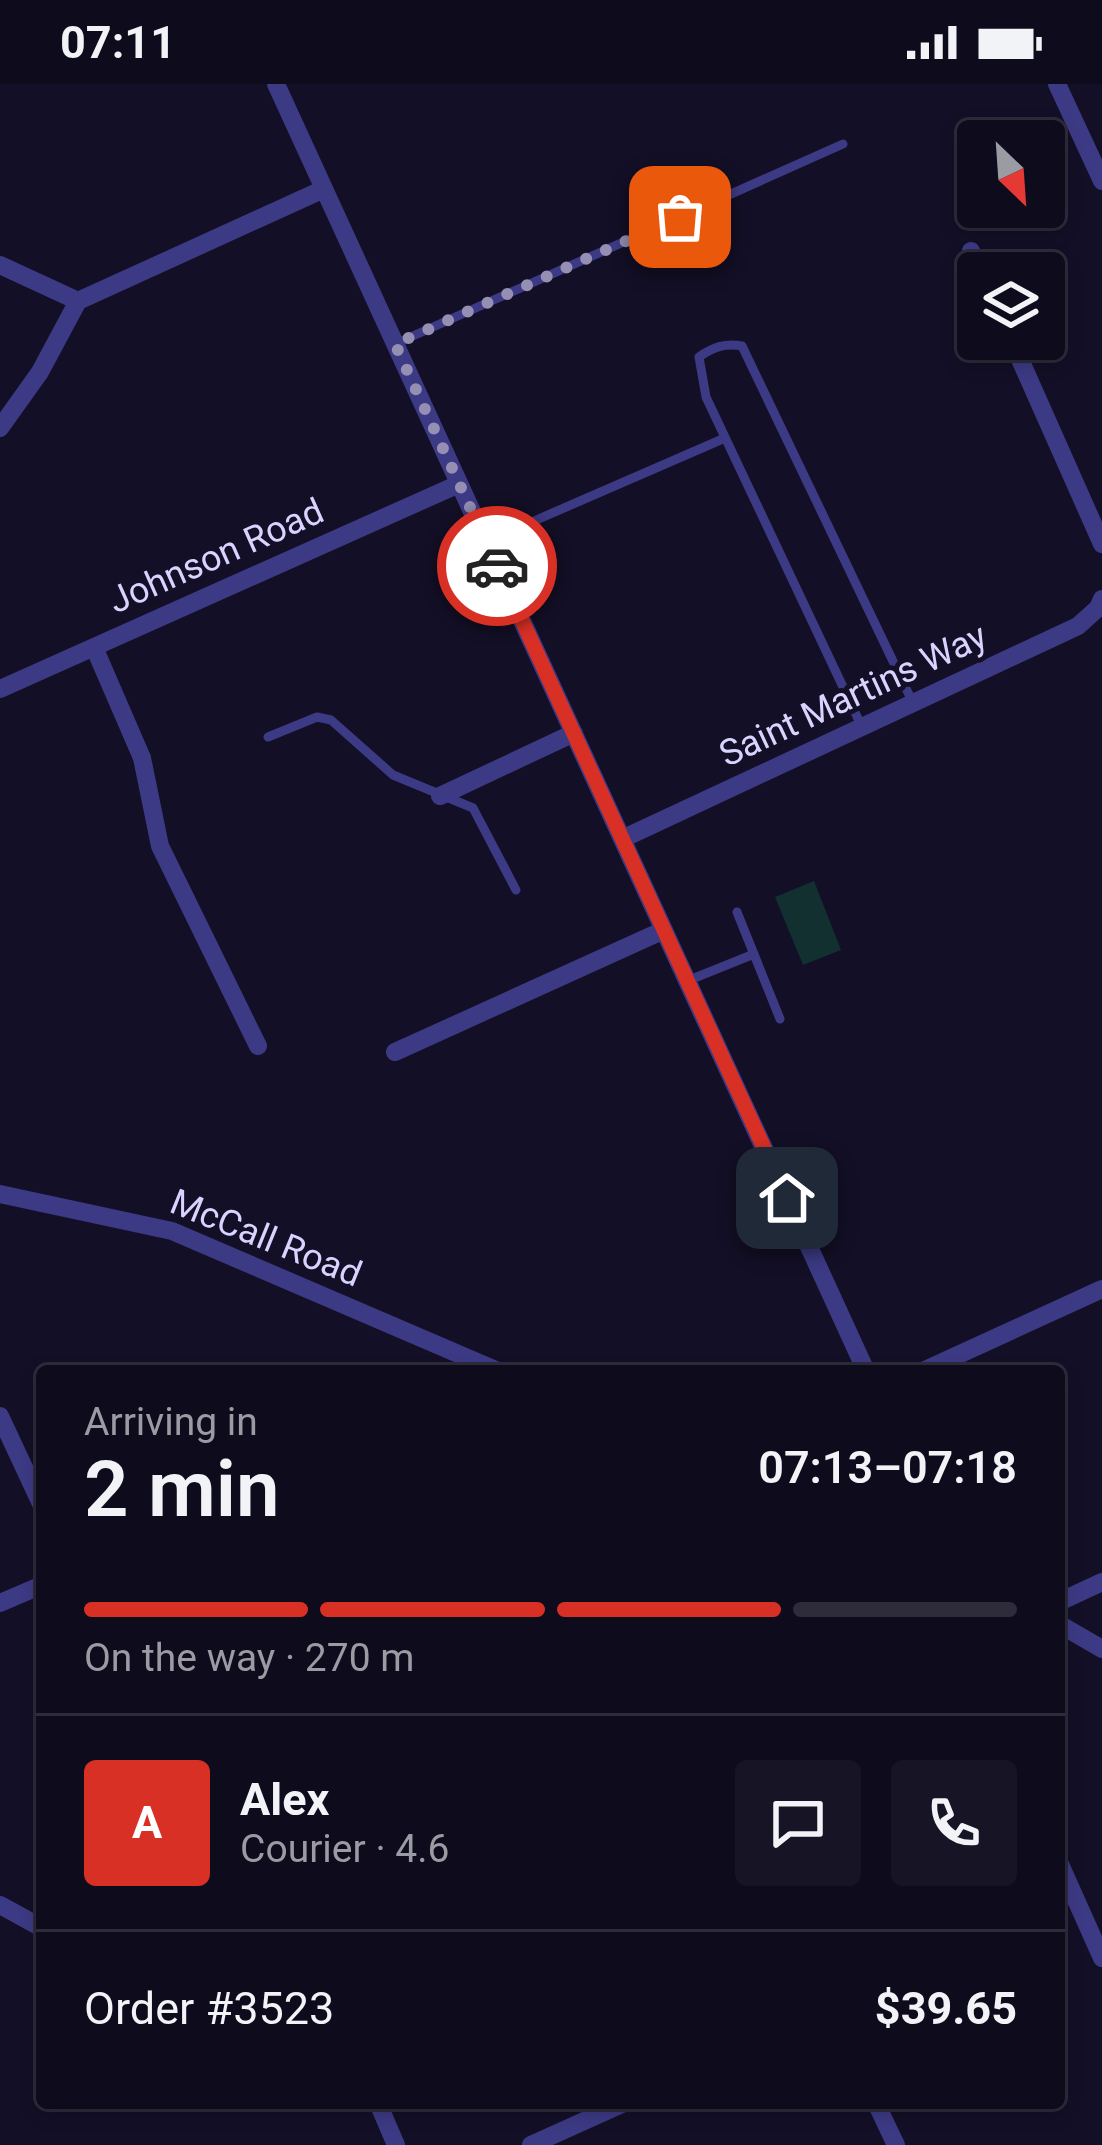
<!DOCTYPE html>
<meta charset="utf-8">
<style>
body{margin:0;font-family:Roboto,sans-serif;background:#171425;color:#f1f3f6;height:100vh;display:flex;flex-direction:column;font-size:45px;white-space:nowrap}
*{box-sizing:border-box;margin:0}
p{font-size:39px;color:#9b9ba3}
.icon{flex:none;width:66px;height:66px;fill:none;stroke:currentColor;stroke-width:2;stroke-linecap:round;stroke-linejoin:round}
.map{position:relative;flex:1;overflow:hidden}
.side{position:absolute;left:36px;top:1281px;width:1029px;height:744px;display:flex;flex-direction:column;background:#0e0b1c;border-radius:12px;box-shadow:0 6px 18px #0003,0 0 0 3px #2e2b3b}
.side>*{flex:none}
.needle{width:78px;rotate:155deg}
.tools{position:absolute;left:957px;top:36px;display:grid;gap:24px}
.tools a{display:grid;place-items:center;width:108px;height:108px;border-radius:12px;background:#0e0b1c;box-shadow:0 6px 18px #0003,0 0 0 3px #2e2b3b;font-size:60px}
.pin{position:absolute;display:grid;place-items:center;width:102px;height:102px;color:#fff;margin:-51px;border-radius:24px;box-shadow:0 6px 18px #0006}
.courier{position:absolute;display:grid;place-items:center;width:120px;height:120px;margin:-60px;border:9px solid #d93025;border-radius:50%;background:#fff;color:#222;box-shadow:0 3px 15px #0007}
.overview em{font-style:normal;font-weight:600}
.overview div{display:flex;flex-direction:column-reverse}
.overview{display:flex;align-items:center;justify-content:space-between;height:204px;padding:0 48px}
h1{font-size:78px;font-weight:600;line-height:90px}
.bar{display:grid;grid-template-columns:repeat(4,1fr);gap:18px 12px;align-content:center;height:144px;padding:0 48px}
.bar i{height:15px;border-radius:9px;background:#2e2b3b}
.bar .on{background:#d93025}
.bar p{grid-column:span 4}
.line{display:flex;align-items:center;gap:30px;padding:0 48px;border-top:3px solid #2e2b3b}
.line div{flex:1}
.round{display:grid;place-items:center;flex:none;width:126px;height:126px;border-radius:12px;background:#171425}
.status{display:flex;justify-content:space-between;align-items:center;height:84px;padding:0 60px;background:#0e0b1c;direction:ltr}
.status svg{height:33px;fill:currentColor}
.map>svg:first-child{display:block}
.green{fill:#12302f}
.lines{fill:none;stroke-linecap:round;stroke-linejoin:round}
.lane{stroke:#3d3a85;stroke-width:9}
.street{stroke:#3d3a85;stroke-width:18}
.done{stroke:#948fb3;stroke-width:12;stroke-dasharray:0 21.6}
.route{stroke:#d93025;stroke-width:15}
.labels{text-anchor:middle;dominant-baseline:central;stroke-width:10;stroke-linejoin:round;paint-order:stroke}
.street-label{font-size:36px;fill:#d9d4ff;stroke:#130f26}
</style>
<div class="status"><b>07:11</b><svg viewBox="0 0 49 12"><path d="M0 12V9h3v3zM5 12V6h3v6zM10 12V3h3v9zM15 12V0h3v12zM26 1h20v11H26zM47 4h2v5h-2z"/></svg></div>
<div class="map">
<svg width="1102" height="2061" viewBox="0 0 1102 2061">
<rect width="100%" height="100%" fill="#130f26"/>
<path class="green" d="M814,797L841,866L803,881L775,813Z"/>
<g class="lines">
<path class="lane" d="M395,260L843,60
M488,457L725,354
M861,641L706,313L699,273C713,263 725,259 742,262L913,619
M268,653L317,633L331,636L393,691L473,724L516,806
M737,828L780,935
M687,897L754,870"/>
<path class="street" d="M276,0L866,1287
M1057,0L1102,97
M971,167L981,189
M0,181L78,217L324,105
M1011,255L1102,460
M0,344L40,288L78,217
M94,563L142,674L160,762L258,962
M0,605L459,400
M440,712L574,649
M622,755L1078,542L1098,524L1102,515
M395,968L664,846
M0,1110L172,1147L498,1287
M923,1287L1102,1205
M0,1332L42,1422
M1059,1518L1102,1498
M0,1519L42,1501
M1059,1540L1102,1565
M1059,1778L1102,1874
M0,1821L42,1844
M378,2019L396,2061
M876,2019L896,2061
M531,2061L624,2019"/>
</g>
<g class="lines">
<path class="done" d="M497,482L395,260L680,133"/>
<path class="route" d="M497,482L787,1114"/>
</g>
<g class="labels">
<g class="street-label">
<text transform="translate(216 472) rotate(-24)">Johnson Road</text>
<text transform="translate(853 611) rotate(-25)">Saint Martins Way</text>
<text transform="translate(266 1154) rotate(22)">McCall Road</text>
</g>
</g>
</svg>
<div class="tools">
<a><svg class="needle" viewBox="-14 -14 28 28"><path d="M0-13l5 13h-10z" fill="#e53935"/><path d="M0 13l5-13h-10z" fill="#9b9ba3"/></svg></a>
<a><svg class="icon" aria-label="layers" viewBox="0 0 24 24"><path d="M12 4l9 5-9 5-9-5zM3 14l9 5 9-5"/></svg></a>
</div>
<div class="pin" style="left:680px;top:133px;background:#ea580c"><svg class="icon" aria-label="bag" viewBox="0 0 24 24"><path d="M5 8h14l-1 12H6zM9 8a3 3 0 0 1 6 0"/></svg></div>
<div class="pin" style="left:787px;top:1114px;background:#1f2937"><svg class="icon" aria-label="home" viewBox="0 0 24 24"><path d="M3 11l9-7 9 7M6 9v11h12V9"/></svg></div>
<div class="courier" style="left:497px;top:482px"><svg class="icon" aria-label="car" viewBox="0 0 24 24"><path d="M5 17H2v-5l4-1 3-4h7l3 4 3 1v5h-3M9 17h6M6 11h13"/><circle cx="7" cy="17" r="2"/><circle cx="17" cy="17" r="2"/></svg></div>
<section class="side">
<div class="overview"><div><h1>2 min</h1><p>Arriving in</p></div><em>07:13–07:18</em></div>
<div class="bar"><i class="on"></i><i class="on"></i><i class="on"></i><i></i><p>On the way · 270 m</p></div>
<div class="line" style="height:216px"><b class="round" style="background:#d93025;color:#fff">A</b><div><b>Alex</b><p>Courier · 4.6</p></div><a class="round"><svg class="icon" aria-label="chat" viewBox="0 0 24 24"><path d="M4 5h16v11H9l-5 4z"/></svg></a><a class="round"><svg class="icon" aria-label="phone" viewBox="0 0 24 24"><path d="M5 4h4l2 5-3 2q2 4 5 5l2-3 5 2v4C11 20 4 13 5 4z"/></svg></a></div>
<div class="line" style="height:156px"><div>Order #3523</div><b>$39.65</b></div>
</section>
</div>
